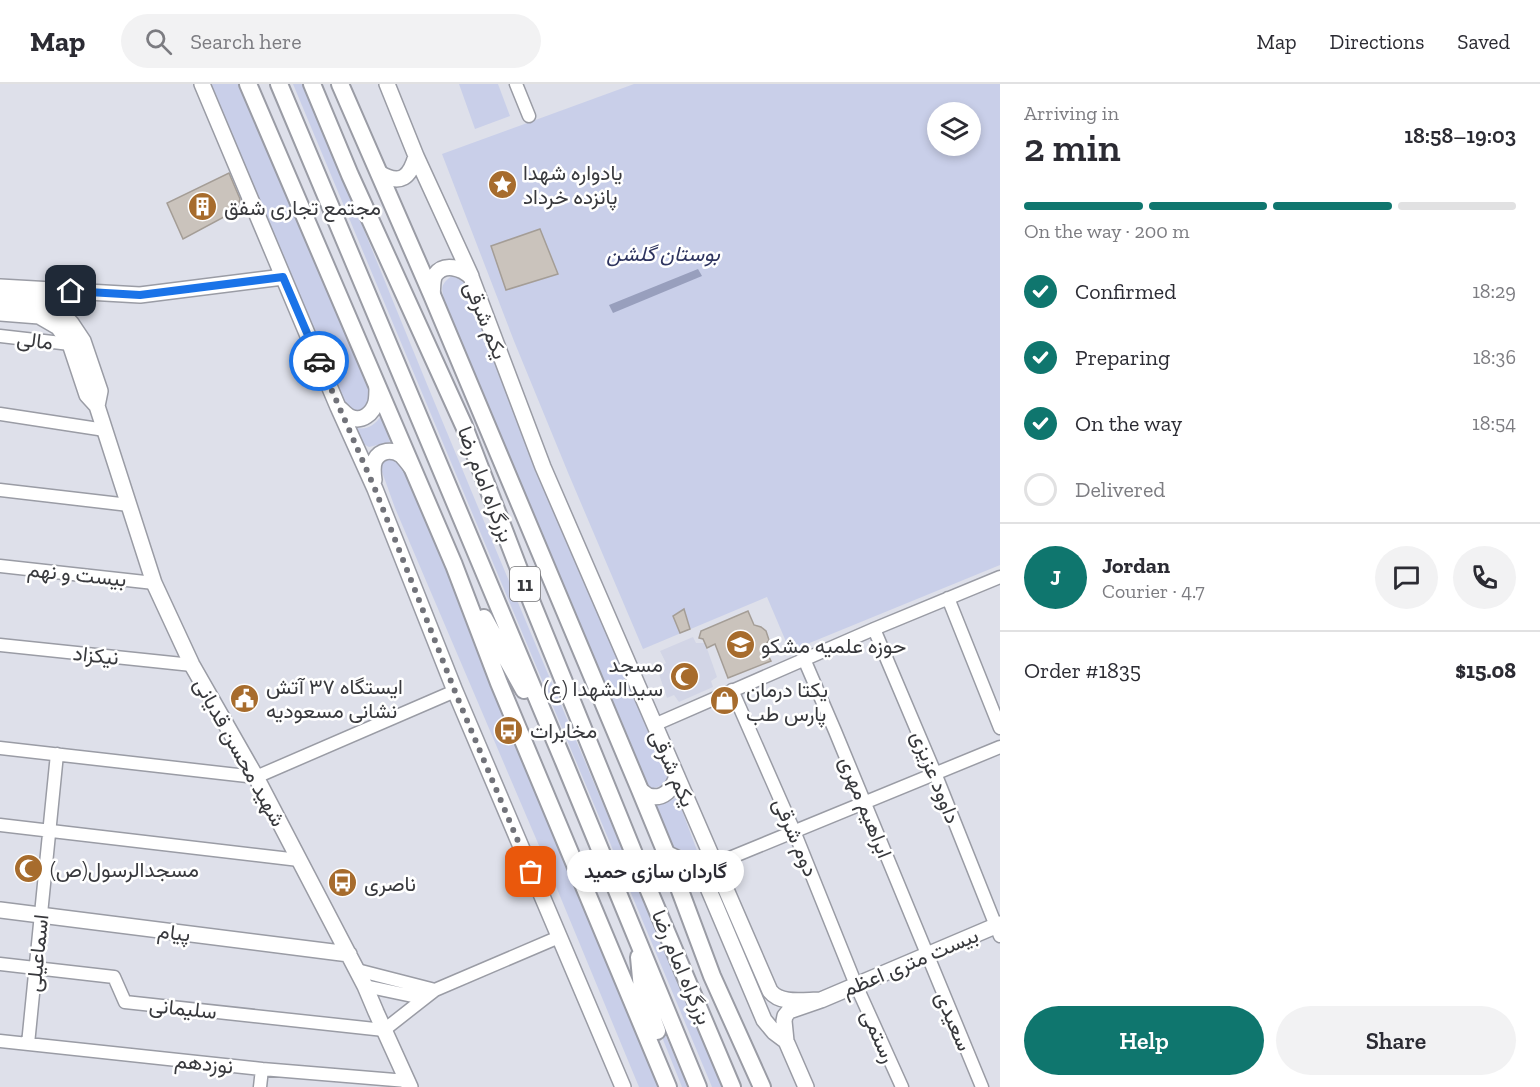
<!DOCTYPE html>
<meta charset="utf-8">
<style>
body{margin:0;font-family:"Zilla Slab",Vazirmatn,serif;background:#f2f2f3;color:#2b2b33;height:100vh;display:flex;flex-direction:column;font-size:22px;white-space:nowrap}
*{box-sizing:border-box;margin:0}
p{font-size:20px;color:#7c7c81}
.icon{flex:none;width:33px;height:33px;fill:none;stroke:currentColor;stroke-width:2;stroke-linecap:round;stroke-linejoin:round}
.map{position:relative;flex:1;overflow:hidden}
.drawer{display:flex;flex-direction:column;background:#fff;width:540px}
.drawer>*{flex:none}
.fabs{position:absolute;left:927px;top:18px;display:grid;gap:12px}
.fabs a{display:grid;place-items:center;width:54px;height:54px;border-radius:50%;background:#fff;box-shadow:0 3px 9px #0003;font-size:30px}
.pin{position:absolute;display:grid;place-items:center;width:51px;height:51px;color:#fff;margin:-26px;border-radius:12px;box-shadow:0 3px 9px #0006}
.courier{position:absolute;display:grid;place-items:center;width:60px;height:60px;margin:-30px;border:4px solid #1a73e8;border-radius:50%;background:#fff;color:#222;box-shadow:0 2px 8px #0007}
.bubble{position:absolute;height:42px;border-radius:21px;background:#fff;box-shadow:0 3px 9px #0003;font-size:20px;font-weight:600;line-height:42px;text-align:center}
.head em{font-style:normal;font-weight:600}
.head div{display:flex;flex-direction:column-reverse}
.head{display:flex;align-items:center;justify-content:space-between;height:102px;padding:0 24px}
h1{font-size:39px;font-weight:600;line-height:45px}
.bar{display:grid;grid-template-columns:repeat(4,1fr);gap:9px 6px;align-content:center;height:72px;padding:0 24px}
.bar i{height:8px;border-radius:4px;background:#e1e1e2}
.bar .current{background:#0f766e}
.bar p{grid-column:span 4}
.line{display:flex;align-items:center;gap:15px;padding:0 24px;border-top:2px solid #e1e1e2}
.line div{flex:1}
.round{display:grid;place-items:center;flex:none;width:63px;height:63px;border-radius:32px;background:#f2f2f3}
ol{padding:0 24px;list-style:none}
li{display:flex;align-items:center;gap:18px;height:66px}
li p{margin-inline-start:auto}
li .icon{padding:6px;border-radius:50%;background:#0f766e;color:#fff;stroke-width:4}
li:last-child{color:#7c7c81}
li i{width:33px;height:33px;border:3px solid #e1e1e2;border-radius:50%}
.primary-button{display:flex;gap:12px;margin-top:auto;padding:12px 24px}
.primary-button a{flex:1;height:69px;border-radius:36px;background:#0f766e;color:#fff;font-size:24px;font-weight:600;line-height:69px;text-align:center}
.primary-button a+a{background:#f2f2f3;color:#2b2b33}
header{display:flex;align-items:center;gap:36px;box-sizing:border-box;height:84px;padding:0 30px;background:#fff;border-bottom:2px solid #e1e1e2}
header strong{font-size:28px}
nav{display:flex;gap:33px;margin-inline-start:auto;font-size:21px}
.search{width:420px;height:54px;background:#f2f2f3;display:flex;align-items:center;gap:15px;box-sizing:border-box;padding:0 21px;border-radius:33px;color:#7c7c81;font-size:22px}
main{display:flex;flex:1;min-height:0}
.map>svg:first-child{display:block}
.built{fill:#d2d5e6}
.green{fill:#c9cfe9;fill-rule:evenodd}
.water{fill:#989fbd}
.building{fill:#cac3bc;stroke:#a49d96;stroke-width:1.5}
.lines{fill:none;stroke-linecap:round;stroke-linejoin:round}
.minor-casing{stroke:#9a9ca5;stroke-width:15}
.major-casing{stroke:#9a9ca5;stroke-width:18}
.highway-casing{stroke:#9a9ca5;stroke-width:20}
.minor{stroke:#fff;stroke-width:12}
.major{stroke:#fff;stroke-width:15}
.highway{stroke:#fff;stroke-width:16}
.done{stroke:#72737a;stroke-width:6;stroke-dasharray:0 10.8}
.route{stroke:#1a73e8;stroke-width:8}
.labels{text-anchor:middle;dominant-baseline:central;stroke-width:5;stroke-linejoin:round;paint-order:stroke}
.shield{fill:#fff;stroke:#747477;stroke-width:1.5}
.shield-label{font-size:20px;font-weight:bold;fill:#38393d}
.poi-label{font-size:21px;fill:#38393d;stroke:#fff;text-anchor:start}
.park-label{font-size:21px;font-style:italic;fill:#2e345f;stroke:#fff}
.street-label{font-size:21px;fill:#38393d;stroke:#fff}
</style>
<header>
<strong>Map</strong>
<div class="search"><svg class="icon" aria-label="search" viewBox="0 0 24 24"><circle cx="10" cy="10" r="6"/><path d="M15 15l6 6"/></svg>Search here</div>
<nav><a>Map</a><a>Directions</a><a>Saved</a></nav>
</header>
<main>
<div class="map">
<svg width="1000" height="1003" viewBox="0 0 1000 1003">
<rect width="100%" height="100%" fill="#dee0ea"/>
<path class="built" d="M693,553L696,559H705L717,593L711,597L713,603L679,618L674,611L667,614L657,584L666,579L660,567Z"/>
<path class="green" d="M211,0H241L371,312V315L361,330L348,328Z
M293,0H303C318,37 335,74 350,111C470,410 598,706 722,1003H712Z
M459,0H498L510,32L475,45Z
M634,0H1000V481L790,567L767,513L643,565L569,391L514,257L442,70ZM938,28H970V62H938Z
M453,191L464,195L669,696L661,702L650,705L446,220C441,205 439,201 453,191Z
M381,332L390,358L369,363L360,358L354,343C366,347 374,342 381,332Z
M393,372L410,391L475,563L661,1003H639L543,771L395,424L381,385V376Z
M677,713L699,772L673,763L655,721L668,718Z
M645,904L688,1003H682L652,928Z"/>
<path class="water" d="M698,185L702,192L613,229L609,221Z"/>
<path class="building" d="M229,89L240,115L237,126L183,155L167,119Z
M540,145L558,190L506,206L491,162Z
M684,525L690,545L680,549L673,532Z
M748,527L754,541L761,543L766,547L769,556L764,563L771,577L728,594L715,560L707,564L703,555L699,554L701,547Z"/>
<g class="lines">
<defs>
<path id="minor" d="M516,0L529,32
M0,252L70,260
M0,330L105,346
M0,406L129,421
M0,482L154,499
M948,514L1000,644
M874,545L935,689L1000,852
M0,561L192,581
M804,575L835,647L982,1003
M732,606L794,747L856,901L902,1003
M654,641L874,545L1000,493
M0,664L256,693L455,607
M0,741L299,776
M715,780L1000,663
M0,880L114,893L125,918L384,946L435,906L559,853
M357,886L435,906
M365,902L422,914
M0,957L262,985L407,997
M28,960L57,670
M260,1003L262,985"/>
<path id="major" d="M202,0L338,323L375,405L455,607L623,1003
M387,0L416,72L471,192
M379,89C401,102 410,93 416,72
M0,203L140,211L283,193
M432,211C433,205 432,196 435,191C444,178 462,184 471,193L543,383L770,907C781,921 804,916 821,916
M0,215L39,218L56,225L71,239L83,257L100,307L97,322L154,499L192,581L256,693L365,902L376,928L410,1003
M0,229L39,232L58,243L70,260L87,311L97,322
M338,323C342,326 346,331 350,333C362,339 373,329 376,318C377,313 377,308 377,303
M374,396C373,389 372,382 375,376C380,366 392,365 401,371C404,374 408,379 411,383
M640,706C643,708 646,711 649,712C664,716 673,704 677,692
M666,769L700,785L764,936L774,948L786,957
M0,826L349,870
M806,1003L786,957L784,937L785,932L789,927L821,916L1000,840"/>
<path id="highway" d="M248,0L454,481L499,599L668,1003
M279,0L564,678L698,1003
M312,0L350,91L464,342L532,519L650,809L732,1003
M340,0L432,211L640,706L666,769L712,892L762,1003
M484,534L524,606
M639,873L642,905L657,947"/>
</defs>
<use href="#minor" class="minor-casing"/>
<use href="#major" class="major-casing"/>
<use href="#highway" class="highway-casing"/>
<use href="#minor" class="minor"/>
<use href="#major" class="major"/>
<use href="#highway" class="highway"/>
</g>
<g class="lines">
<path class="done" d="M319,277L375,405L458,615L531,788"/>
<path class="route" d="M71,207L140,211L283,193L319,277"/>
</g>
<defs>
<symbol id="sight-disc" viewBox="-11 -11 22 22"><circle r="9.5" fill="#a76c2d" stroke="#fff"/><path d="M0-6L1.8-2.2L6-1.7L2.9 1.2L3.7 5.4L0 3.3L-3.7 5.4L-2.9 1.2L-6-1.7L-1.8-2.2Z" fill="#fff"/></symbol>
<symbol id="building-disc" viewBox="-11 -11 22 22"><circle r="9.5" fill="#a76c2d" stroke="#fff"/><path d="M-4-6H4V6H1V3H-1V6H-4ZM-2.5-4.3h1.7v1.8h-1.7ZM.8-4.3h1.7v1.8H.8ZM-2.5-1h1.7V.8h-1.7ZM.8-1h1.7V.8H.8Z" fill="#fff"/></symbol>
<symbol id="university-disc" viewBox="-11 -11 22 22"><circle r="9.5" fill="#a76c2d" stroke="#fff"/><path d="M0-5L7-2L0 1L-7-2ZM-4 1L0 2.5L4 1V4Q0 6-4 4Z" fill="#fff"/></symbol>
<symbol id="mosque-disc" viewBox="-11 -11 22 22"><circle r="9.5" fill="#a76c2d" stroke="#fff"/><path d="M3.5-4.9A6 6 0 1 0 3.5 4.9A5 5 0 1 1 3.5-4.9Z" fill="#fff"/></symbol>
<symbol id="civic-disc" viewBox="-11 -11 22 22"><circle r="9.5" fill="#a76c2d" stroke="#fff"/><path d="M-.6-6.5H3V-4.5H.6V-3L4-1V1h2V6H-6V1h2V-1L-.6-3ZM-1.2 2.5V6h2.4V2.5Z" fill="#fff"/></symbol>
<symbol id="shop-disc" viewBox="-11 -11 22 22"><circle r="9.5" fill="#a76c2d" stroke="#fff"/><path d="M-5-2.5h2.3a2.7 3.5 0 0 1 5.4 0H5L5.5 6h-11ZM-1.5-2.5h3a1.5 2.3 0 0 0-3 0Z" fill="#fff"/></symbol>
<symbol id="bus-disc" viewBox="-11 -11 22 22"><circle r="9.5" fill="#a76c2d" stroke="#fff"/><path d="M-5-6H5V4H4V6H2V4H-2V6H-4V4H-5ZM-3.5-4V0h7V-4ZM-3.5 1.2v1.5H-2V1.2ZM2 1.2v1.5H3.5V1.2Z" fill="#fff"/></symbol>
</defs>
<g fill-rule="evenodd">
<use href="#sight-disc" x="486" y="84" width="33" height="33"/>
<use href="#building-disc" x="186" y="106" width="33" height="33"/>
<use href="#university-disc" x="724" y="544" width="33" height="33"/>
<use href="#mosque-disc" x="668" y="576" width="33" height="33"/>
<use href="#civic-disc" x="228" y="598" width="33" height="33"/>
<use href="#shop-disc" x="708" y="600" width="33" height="33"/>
<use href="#bus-disc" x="492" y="630" width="33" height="33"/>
<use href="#mosque-disc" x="12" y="768" width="33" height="33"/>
<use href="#bus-disc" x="326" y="782" width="33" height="33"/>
</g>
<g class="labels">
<rect class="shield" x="510" y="483" width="30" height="34" rx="4.5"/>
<g class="shield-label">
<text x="525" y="500">11</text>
</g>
<g class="poi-label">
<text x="523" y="88">یادواره شهدا<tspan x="523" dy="24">پانزده خرداد</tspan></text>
<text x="224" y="123">مجتمع تجاری شفق</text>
<text x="761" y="561">حوزه علمیه مشکو</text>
<text x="663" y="580" text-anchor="end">مسجد<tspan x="663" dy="24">سیدالشهدا (ع)</tspan></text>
<text x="266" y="602">ایستگاه ۳۷ آتش<tspan x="266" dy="24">نشانی مسعودیه</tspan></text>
<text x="746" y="605">یکتا درمان<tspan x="746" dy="24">پارس طب</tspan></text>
<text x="530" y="646">مخابرات</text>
<text x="50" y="785">مسجدالرسول(ص)</text>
<text x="364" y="799">ناصری</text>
</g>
<g class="park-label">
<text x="663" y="169">بوستان گلشن</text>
</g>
<g class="street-label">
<text transform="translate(486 236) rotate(68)">یکم شرقی</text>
<text transform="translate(35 256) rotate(7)">مالی</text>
<text transform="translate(486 400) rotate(69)">بزرگراه امام رضا</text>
<text transform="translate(77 490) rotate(6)">بیست و نهم</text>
<text transform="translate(96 571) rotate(6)">نیکزاد</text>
<text transform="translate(240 668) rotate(61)">شهید محسن قدیانی</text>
<text transform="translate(673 684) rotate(66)">یکم شرقی</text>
<text transform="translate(936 693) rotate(68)">داوود عزیزی</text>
<text transform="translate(866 723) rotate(68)">ابراهیم مهری</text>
<text transform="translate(796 753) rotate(67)">دوم شرقی</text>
<text transform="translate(174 848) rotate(7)">پیام</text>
<text transform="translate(37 869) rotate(-84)">اسماعیلی</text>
<text transform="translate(910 878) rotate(-23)">بیست متری اعظم</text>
<text transform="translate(682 883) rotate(67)">بزرگراه امام رضا</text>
<text transform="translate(183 924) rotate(6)">سلیمانی</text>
<text transform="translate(954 937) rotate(67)">سعیدی</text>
<text transform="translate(879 952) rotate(66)">رستمی</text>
<text transform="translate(204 979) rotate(6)">نوزدهم</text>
</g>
</g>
</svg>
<div class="fabs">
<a><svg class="icon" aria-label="layers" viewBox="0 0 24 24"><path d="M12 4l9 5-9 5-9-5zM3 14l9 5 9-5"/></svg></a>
</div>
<div class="pin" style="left:531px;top:788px;background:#ea580c"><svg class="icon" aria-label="bag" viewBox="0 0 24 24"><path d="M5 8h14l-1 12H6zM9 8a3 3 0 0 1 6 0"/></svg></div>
<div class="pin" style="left:71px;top:207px;background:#1f2937"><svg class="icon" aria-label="home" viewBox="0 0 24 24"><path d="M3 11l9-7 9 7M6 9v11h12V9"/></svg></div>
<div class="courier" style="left:319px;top:277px"><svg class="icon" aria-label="car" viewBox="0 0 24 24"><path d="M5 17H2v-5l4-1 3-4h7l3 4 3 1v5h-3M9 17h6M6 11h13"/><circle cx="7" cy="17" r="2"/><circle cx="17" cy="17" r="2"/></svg></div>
<div class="bubble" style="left:567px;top:766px;width:177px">گاردان سازی حمید</div>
</div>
<section class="drawer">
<div class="head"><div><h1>2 min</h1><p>Arriving in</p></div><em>18:58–19:03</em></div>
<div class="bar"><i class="current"></i><i class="current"></i><i class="current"></i><i></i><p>On the way · 200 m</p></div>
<ol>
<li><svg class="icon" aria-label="check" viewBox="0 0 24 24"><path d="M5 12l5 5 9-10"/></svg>Confirmed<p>18:29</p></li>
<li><svg class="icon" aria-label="check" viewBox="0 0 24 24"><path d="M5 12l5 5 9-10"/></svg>Preparing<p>18:36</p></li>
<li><svg class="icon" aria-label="check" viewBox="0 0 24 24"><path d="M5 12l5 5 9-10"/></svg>On the way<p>18:54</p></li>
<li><i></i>Delivered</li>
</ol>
<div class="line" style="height:108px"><b class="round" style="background:#0f766e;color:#fff">J</b><div><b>Jordan</b><p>Courier · 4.7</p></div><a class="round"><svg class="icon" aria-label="chat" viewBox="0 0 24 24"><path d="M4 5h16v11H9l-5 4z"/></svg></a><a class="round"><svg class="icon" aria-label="phone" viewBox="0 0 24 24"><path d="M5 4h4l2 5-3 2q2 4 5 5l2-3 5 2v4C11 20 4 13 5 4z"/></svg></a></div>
<div class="line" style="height:78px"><div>Order #1835</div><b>$15.08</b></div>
<div class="primary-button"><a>Help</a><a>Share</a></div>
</section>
</main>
